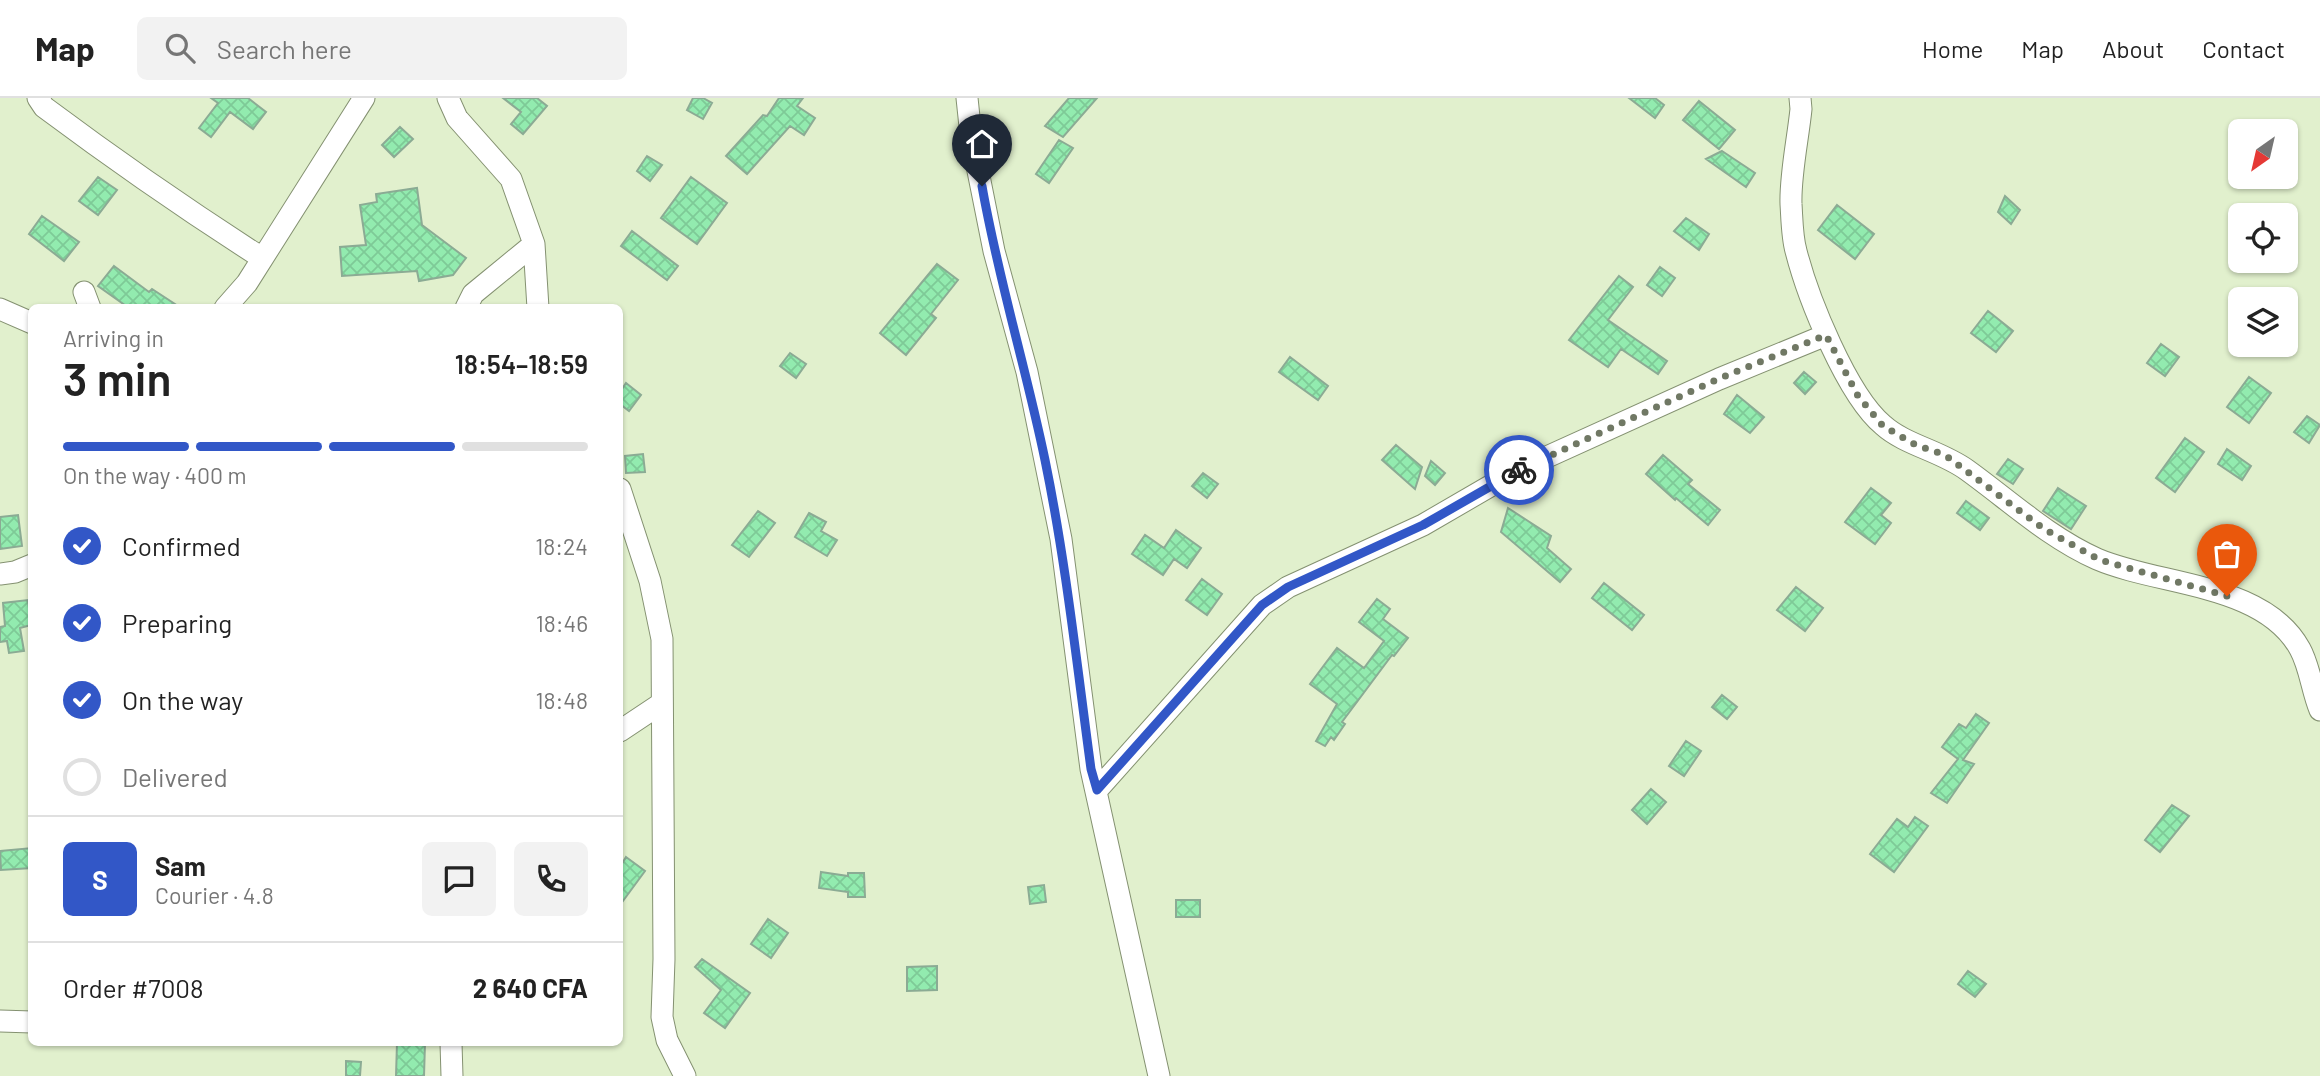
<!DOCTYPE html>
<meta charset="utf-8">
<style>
body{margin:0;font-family:Barlow,sans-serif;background:#f2f2f2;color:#222;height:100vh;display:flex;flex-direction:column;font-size:26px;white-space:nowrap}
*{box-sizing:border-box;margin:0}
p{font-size:23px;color:#767676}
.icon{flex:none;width:38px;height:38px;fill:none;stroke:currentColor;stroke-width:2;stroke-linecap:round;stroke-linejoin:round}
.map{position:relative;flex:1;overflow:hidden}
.drawer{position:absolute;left:28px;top:206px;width:595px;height:742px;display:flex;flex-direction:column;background:#fff;border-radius:10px;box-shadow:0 2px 5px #0004}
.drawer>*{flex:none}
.needle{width:46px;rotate:214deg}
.buttons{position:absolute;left:2228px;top:21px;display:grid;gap:14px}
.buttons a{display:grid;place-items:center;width:70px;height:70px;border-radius:10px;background:#fff;box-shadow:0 2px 5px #0004;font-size:35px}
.pin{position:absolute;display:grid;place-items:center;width:60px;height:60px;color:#fff;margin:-72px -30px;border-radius:50% 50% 50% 0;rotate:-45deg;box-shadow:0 0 7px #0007}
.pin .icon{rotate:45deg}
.courier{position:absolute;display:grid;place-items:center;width:70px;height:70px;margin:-35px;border:5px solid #3257c7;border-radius:50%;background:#fff;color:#222;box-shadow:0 2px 9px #0007}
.overview em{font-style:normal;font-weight:600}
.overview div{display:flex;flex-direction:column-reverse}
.overview{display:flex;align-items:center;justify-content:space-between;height:119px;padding:0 35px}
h1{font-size:46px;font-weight:600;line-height:52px}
.bar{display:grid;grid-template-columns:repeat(4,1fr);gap:10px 7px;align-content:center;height:84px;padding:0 35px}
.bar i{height:9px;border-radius:5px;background:#e0e0e0}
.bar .active{background:#3257c7}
.bar p{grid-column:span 4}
.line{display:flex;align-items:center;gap:18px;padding:0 35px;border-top:2px solid #e0e0e0}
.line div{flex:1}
.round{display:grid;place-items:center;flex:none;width:74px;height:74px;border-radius:10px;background:#f2f2f2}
ol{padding:0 35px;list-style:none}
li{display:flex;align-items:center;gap:21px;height:77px}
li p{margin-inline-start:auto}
li .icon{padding:7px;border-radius:50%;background:#3257c7;color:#fff;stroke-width:4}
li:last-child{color:#767676}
li i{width:38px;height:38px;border:4px solid #e0e0e0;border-radius:50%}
header{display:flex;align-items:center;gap:42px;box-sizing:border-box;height:98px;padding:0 35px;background:#fff;border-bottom:2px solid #e0e0e0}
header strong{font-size:33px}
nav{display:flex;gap:38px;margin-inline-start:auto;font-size:24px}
.search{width:490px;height:63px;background:#f2f2f2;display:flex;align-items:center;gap:18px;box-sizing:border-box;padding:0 24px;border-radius:10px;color:#767676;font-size:26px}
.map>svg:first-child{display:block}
.building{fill:url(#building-cross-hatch);stroke:#8bab94;stroke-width:2}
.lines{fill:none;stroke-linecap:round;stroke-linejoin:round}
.street-casing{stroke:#849171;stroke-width:23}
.street{stroke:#fff;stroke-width:21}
.done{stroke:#707864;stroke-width:7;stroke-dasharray:0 12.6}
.route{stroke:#3257c7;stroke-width:9}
</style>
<header>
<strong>Map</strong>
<div class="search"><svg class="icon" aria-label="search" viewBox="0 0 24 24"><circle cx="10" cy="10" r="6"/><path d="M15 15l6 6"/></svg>Search here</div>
<nav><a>Home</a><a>Map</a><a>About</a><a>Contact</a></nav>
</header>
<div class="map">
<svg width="2320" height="978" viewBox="0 0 2320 978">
<defs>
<pattern id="building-cross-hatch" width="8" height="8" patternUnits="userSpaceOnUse" patternTransform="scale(1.75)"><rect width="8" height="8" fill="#92ebaf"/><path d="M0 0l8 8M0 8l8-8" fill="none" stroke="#7eca97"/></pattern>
</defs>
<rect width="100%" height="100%" fill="#e1f0cd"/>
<path class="building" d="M211,0H248L266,14L253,31L230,14L211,39L199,30L218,5Z
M503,0H537L547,8L523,36L511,26L521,14Z
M693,0H703L712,5L703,21L687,12Z
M779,0H803L797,8L815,20L804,37L790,28L747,76L726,58L763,17L767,18Z
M1069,0H1097L1063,39L1045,28Z
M1629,0H1655L1664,7L1655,20Z
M1699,3L1735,32L1719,51L1683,22Z
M400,29L413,41L394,59L382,47Z
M1059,42L1073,50L1049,85L1036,76Z
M1722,53L1755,75L1746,89L1706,61Z
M647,58L662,67L650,83L637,73Z
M98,79L117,92L98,117L79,103Z
M691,79L727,105L697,146L661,120Z
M417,90L422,127L466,160L453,177L419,183L417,173L342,178L340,149L366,147L360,107L377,104L376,96Z
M2005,98L2020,112L2011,126L1998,114Z
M1837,107L1874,136L1855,161L1818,132Z
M42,118L79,144L64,163L29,136Z
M1686,120L1709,136L1699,152L1674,133Z
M632,133L678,168L667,182L621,148Z
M937,166L958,182L931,216L936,220L906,257L880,235Z
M114,168L149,194L152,191L181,210H129L98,188Z
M1660,169L1675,180L1662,198L1647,187Z
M1619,178L1633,189L1608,222L1667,263L1658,276L1621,251L1608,269L1569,242Z
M1988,213L2013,233L1996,254L1971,235Z
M2161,246L2179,259L2165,278L2147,265Z
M790,255L806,266L796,280L780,268Z
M1290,259L1328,288L1318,302L1279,274Z
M1804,274L1816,284L1805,296L1794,285Z
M2249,279L2271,295L2249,325L2227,309Z
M626,285L641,297L629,313L620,306V294Z
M1737,297L1764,319L1750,335L1724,316Z
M2307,318L2320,327L2309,345L2294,334Z
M2185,340L2204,354L2175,394L2156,380Z
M1396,347L1422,369L1415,391L1382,362Z
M2227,351L2251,368L2242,382L2218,366Z
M643,356L645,374L626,375L625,358Z
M1663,357L1692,382L1688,386L1720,412L1708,427L1676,400L1675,402L1646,376Z
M2008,361L2023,371L2013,386L1997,376Z
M1431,363L1445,375L1435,387L1425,378Z
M1203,375L1218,386L1207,400L1192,388Z
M1871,390L1891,405L1881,417L1891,425L1875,446L1845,424Z
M2058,390L2086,408L2071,431L2043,413Z
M1966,403L1989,420L1980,432L1957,415Z
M1508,410L1551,438L1547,450L1571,471L1560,484L1501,434Z
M758,413L775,425L749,459L732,447Z
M809,415L826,424L821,433L837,442L827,458L795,439Z
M18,417L22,448L0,451V419Z
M1176,432L1201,450L1187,470L1174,461L1163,477L1132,456L1145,437L1164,450Z
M1202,481L1222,496L1207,517L1186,502Z
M1604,485L1644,517L1632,532L1592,500Z
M1796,489L1823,510L1805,533L1777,512Z
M1377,501L1390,511L1383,521L1408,540L1394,558L1392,557L1342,624L1345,626L1334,642L1331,639L1325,648L1316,643L1337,606L1310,586L1337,550L1364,570L1384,543L1359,524Z
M28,502L31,527L20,530L24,553L9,555L7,543L0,544V529L5,528L3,505Z
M1722,597L1737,609L1727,621L1712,609Z
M1976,616L1989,625L1963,662L1974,666L1947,705L1931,695L1958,661L1942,649L1959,626L1966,630Z
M1686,643L1701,653L1684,678L1669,668Z
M1651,691L1666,704L1647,726L1632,712Z
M2172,707L2189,718L2160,754L2145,742Z
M1915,719L1928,728L1894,774L1870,756L1897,721L1908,729Z
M32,750V770L1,772L0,753Z
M626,759L645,773L620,807V769Z
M821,774L848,778V775H864L865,799H848V794L819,790Z
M1044,787L1046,804L1030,806L1028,789Z
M1176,802H1200V819H1176Z
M768,821L788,835L771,860L751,846Z
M702,861L750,895L725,930L704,915L721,892L695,869Z
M937,868V892L907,893V869Z
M1968,873L1986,886L1975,899L1958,886Z
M397,945H425L424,978H396Z
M346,963L361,964L360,978H346Z"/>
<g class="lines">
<defs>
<path id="street" d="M38,0L44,9C115,62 187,112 262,160
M448,0L457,20L511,81L534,146L538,210
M967,0L971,38L994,153L1027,274L1061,441L1091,671L1159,978
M1800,0L1801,11C1798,41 1790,77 1791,106C1792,121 1792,139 1796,153C1808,200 1847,297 1883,327C1905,347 1941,353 1967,372C2010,403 2048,439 2097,461C2160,488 2264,485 2300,551C2310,569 2312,593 2320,612
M84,194L90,210
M225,210L247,185L364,0
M466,210L473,196L534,146
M0,211L32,225
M620,391L650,483L662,541L664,861L662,919L667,942L685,978
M0,476L15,474L32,467
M620,633L662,605
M1097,692L1262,507L1288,489L1423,427L1516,373L1719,281L1826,237
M0,923L32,924
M451,945L452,978"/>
</defs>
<use href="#street" class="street-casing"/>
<use href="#street" class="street"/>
</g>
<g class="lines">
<path class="done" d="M1519,372L1718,281L1826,237L1858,298L1883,328L1916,347L1945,357L2044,431L2100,462L2227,498"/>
<path class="route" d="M982,88C998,180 1026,270 1045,362C1066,464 1077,568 1091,671L1097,692L1262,507L1288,489L1423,427L1519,372"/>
</g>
</svg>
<div class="buttons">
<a><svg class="needle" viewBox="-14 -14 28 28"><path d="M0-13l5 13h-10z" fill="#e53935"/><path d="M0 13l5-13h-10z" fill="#767676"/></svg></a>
<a><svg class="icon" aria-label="locate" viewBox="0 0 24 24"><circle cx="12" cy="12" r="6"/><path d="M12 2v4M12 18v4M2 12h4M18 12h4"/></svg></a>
<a><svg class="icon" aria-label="layers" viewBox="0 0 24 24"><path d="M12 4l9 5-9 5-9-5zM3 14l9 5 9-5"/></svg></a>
</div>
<div class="pin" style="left:2227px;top:498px;background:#ea580c"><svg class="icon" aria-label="bag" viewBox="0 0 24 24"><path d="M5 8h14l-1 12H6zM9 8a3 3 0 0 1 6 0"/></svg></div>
<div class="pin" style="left:982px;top:88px;background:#1f2937"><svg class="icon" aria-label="home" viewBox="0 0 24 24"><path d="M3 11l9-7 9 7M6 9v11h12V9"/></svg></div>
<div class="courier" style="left:1519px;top:372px"><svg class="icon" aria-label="bike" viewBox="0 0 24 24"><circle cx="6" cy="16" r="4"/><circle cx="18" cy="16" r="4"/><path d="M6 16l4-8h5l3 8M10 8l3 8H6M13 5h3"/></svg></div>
<section class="drawer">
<div class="overview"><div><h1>3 min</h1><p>Arriving in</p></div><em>18:54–18:59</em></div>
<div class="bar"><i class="active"></i><i class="active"></i><i class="active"></i><i></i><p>On the way · 400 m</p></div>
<ol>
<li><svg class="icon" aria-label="check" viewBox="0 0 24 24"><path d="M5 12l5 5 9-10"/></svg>Confirmed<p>18:24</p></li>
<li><svg class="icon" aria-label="check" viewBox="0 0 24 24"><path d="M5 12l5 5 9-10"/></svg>Preparing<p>18:46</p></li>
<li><svg class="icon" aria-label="check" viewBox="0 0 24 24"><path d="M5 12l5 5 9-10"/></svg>On the way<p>18:48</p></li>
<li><i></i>Delivered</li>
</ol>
<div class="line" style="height:126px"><b class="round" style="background:#3257c7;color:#fff">S</b><div><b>Sam</b><p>Courier · 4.8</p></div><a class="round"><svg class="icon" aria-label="chat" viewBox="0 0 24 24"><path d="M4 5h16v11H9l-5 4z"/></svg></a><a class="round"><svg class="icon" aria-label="phone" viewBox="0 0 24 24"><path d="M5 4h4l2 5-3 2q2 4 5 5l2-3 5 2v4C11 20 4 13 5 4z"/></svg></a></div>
<div class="line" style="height:91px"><div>Order #7008</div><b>2 640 CFA</b></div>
</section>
</div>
